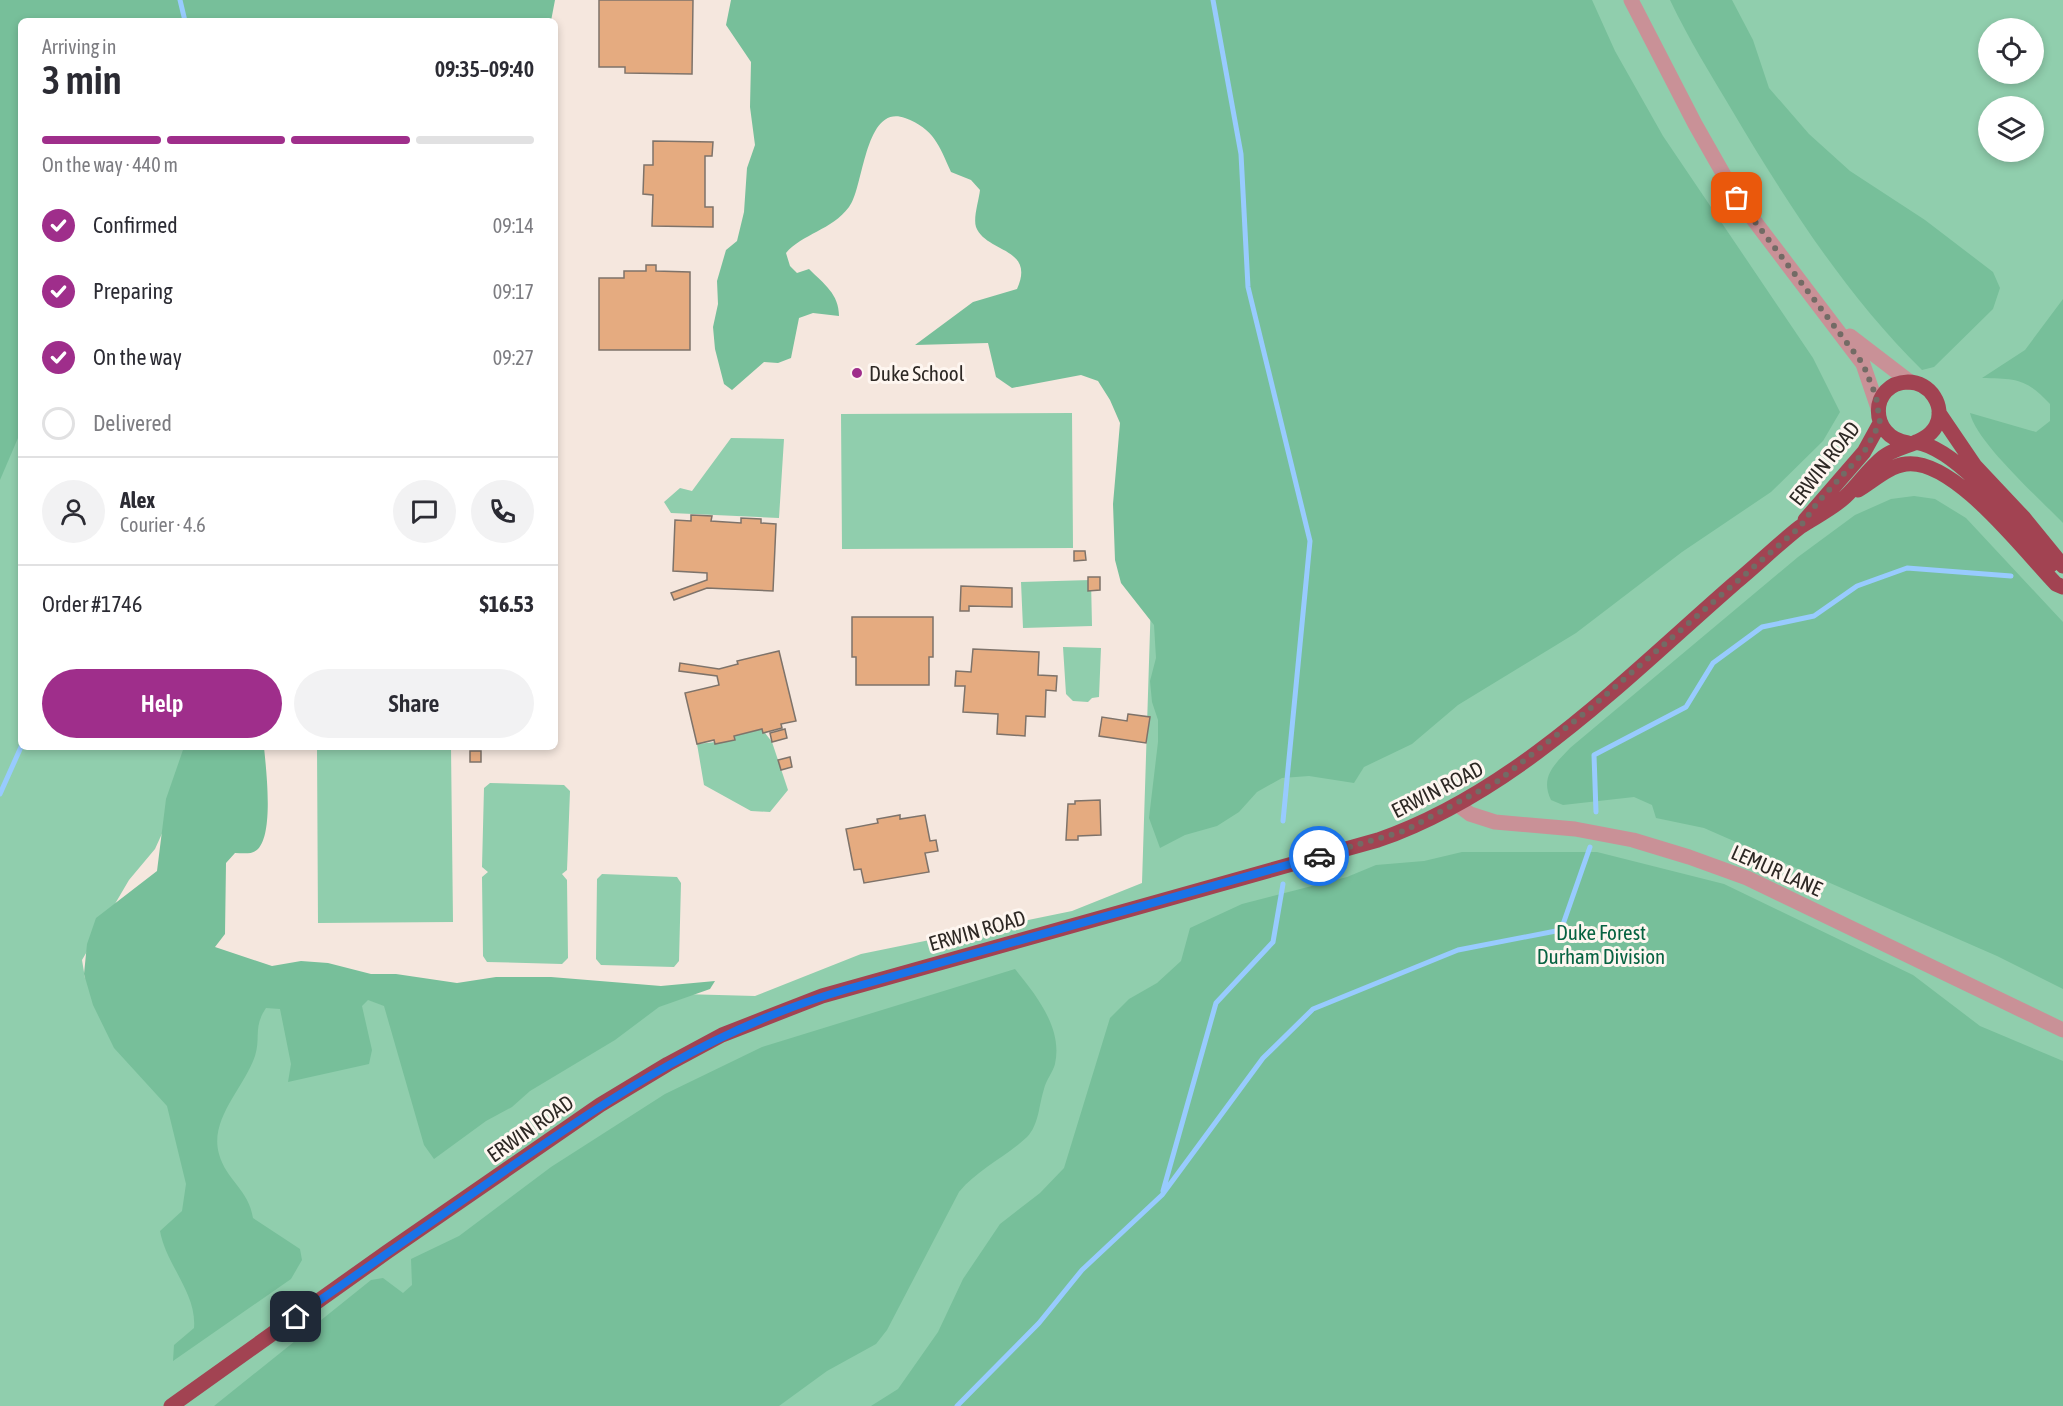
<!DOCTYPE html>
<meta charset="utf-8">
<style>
body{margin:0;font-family:"Asap Condensed",sans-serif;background:#f2f2f3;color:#2b2b33;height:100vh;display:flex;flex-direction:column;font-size:22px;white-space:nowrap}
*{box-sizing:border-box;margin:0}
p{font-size:20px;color:#7c7c81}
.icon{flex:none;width:33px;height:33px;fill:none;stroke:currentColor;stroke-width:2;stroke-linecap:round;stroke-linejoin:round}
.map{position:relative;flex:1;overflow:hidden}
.panel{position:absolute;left:18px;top:18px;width:540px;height:732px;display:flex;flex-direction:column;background:#fff;border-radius:9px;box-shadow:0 3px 9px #0003}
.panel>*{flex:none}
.tools{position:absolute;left:1978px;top:18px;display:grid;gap:12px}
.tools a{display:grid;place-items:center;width:66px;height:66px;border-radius:50%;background:#fff;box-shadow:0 3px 9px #0003;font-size:30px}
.pin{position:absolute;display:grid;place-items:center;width:51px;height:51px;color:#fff;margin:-26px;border-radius:12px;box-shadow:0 3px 9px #0006}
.courier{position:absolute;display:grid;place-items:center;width:60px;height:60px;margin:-30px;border:4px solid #1a73e8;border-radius:50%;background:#fff;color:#222;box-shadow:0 2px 8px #0007}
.summary em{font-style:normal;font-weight:600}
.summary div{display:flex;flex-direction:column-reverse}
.summary{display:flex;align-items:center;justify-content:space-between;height:102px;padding:0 24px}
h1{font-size:39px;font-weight:600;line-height:45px}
.bar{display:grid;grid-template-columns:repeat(4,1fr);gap:9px 6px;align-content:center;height:72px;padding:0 24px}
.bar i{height:8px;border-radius:4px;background:#e1e1e2}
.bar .selected{background:#9f2e8b}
.bar p{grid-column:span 4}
.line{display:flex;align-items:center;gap:15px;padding:0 24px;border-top:2px solid #e1e1e2}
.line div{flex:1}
.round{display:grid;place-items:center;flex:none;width:63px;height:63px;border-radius:32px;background:#f2f2f3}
ol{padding:0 24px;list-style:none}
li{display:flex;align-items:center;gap:18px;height:66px}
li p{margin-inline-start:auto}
li .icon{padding:6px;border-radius:50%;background:#9f2e8b;color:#fff;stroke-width:4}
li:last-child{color:#7c7c81}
li i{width:33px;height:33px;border:3px solid #e1e1e2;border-radius:50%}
.action{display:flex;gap:12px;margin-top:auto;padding:12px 24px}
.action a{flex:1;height:69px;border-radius:36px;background:#9f2e8b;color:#fff;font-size:24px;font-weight:600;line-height:69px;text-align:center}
.action a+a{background:#f2f2f3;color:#2b2b33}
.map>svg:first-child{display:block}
.green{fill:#90cead;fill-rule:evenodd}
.forest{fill:#77bf9a}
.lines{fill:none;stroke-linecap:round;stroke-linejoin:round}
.stream{stroke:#98cbfe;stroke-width:5}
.building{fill:#e5ab80;stroke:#7e736a;stroke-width:1.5}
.minor{stroke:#c99197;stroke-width:15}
.major{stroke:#a24352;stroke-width:15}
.done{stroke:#736b65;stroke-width:6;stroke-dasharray:0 10.8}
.route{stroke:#1a73e8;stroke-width:8}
.poi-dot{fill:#9f2e8b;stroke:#fef6f0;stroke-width:2}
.labels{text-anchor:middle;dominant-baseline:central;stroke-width:6;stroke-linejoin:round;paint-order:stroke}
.poi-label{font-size:21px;fill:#2d2824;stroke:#fef6f0;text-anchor:start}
.street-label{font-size:21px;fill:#2d2824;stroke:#fef6f0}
.park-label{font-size:21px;fill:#066241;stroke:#fef6f0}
</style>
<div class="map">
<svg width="2063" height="1406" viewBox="0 0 2063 1406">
<rect width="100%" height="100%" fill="#f5e7de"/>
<path class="green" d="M0,0L21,21V747H197L194,763L155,849L129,880L82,960L85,978L755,996L861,954L1072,911L1142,883L1170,0H2063V1406H0ZM1989,28H2034V74H1989ZM1989,106H2034V152H1989Z
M1072,413L1073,548L842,549L841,414Z
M731,438L784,439L779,518L671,513L664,502L680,488L692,491Z
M1091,580L1092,626L1023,628L1021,582Z
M1063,647L1101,648L1099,697L1092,698L1088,702L1073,701L1066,694Z
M762,729L772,742L788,790L770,812L751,811L704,785L697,744L735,740L734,736Z
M317,747H451L453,922L318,923Z
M490,783L564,785L570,791L567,870L562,874L567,880L568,958L562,964L487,962L483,956L482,877L488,872L482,867L484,788Z
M602,874L677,877L681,883L679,961L674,967L601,965L596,959L597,879Z"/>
<path class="forest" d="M0,0H555L551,21H21V431L0,480Z
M731,0H1592L1615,51L1663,136L1813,358L1840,412L1823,441L1771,492L1682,552L1576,633L1458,705L1412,744L1364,767L1354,783L1309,776L1282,778L1257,792L1239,812L1217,826L1185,835L1160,848L1149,818L1158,742V720L1152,702L1150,681L1156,658L1154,625L1121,583L1115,560L1113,504L1120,423L1110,400L1098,381L1081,375L1012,388L996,377L988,343L915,345L973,302L1017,289C1036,247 986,253 976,227C973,218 979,200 980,190L971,180L951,172C939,145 934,129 905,118C864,103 864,189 849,207C832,230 802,234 786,253L790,266L797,273L809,269C824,284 839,294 839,316L813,313L799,318L791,358L778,363L764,362L732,390L724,384L715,349L713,327L718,304L717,281L726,250L737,241L744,212L747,168L755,145L750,107L751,62L726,25Z
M1670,0H1732L1753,40L1769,88L1809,134L1850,171L1925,220L1993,272L2000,288L1993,309L1934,367L1922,370C1846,295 1787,203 1733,112C1711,75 1688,38 1670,0Z
M2063,299V523C2041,500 1976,442 1970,413L2036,432L2050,421V404C2026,378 2016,379 1982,378L2025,350Z
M1914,496L1935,499L1966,518L2063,622V989L1997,956L1704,828L1656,818L1652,805L1634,797L1563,805L1551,800C1540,777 1554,765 1570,748L1798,557L1855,515L1891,499Z
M184,747H264C266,769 274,832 258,849C252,855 243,853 235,853L226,863L225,934L215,947L272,966L301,961L328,963L371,974H396L457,983L496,977H551L661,986L715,981L710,989L659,1007L615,1040L530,1091L512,1107L486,1121L434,1159L424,1145L384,1006L368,1000L362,1006L372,1050L369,1064L288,1082L291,1064L280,1009L266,1008C253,1027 261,1037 255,1056C244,1088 209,1119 219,1154C226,1180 249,1190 253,1218L300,1249L302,1260L291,1279L173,1361L174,1345L194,1328C197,1293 166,1265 160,1231L182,1211L186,1184L167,1106L114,1048L93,1005L84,974L87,944L96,918L157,871L166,799Z
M1462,852H1597L1724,884L1913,975L1980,1026L2063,1061V1406H871L898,1389L938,1332L963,1279L1000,1224L1040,1193L1064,1168L1110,1018L1129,999L1157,983L1181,961L1190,928L1242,904L1347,877L1376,865L1424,861Z
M1015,969C1036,995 1063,1028 1055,1064C1053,1072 1046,1080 1044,1089C1039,1104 1039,1125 1027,1137C1006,1157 978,1169 959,1192L887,1330L876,1344L827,1371L779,1406H214L371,1280L383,1278L403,1293L412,1285L411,1259L459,1236L551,1167L665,1094L762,1047Z"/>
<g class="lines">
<path class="stream" d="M180,0L185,21
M1213,0L1241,154L1248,287L1310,541L1283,821
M0,794L21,747
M1596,812L1594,755L1686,707L1713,663L1762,627L1814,616L1857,586L1907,568L2011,576
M1163,1191L1216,1003L1273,942L1283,884
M957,1406L1039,1323L1082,1270L1162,1195L1263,1058L1313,1009L1458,950L1561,930L1590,847"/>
</g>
<path class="building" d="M599,0H693L692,74L625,73V67H599Z
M653,141L713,142L712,156H705V207H713V227L652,226L653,195L643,194L644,165H653Z
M646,265H656V271L690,272V350H599V278H624V271H646Z
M691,515L712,516L711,521L741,523V518L761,519V523L776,524L773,591L707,588L674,600L671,593L707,580V573L673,571L675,520L691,521Z
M1074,551H1085L1086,560L1074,561Z
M1088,577H1100V590L1088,591Z
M961,586L1012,588V607L969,606V611H960Z
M852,617H933V657H929V685H856V657H852Z
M973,649L1039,652L1038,675L1057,676L1056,691L1046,690L1045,717L1026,716L1025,736L997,734L998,714L963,712L965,686H955L956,671L971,672Z
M779,651L796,721L781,724L782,728L763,733L762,729L734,736L735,740L715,744L714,740L697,744L685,693L719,685L717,676L679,671L680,663L719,669L738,664L737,661Z
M1128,714L1150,717L1146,743L1099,736L1102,717L1127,721Z
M785,729L787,738L772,742L770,733Z
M470,751H481V762H470Z
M790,757L792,767L781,770L778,760Z
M1100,800L1101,835L1078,836V840H1066L1068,804H1075V801Z
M900,815V819L925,815L930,841L936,840L938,851L925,853L929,872L864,883L861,869L854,870L846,829L878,823L877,819Z"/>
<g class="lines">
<path class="minor" d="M1631,0L1695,124L1737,198L1863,364L1878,408
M1850,336L1910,382
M1458,805L1470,814L1495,822L1575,829L1633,840L1689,857L1747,878L2063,1030"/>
<path class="major" d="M1939,413L1975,466L2024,518L2063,566
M1916,442C1962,450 2020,530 2051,565
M1858,490C1873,481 1889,466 1906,464C1954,458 2024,551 2056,584L2063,587
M1805,520L1864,452L1880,423
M171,1406L387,1252L600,1105L668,1064L722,1035L822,996L1378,840C1515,793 1627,677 1735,583C1757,565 1778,544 1800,527C1815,517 1832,509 1845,497C1859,484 1868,469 1883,457C1898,445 1926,445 1936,426C1946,406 1930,382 1908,382C1869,383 1868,437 1908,443"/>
</g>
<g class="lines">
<path class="done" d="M1319,856L1404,831L1498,781L1586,712L1800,527L1818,502L1864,452L1880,423L1876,396L1863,364L1737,198"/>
<path class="route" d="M296,1317C367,1267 438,1217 509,1168C618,1093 714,1028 844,990L1319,856"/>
</g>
<circle class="poi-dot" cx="857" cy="373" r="6"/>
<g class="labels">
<g class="poi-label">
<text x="869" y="373">Duke School</text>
</g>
<g class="street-label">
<text transform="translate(1824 463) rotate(-52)">ERWIN ROAD</text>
<text transform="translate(1437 789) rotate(-27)">ERWIN ROAD</text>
<text transform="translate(1777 870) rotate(24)">LEMUR LANE</text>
<text transform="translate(977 930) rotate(-16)">ERWIN ROAD</text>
<text transform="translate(530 1128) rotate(-35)">ERWIN ROAD</text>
</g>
<g class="park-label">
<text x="1601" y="932">Duke Forest<tspan x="1601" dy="24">Durham Division</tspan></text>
</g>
</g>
</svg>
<div class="tools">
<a><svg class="icon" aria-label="locate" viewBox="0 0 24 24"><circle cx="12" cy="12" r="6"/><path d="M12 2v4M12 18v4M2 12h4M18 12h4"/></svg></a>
<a><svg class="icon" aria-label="layers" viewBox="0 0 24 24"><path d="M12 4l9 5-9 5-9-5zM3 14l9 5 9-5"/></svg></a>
</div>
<div class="pin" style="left:1737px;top:198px;background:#ea580c"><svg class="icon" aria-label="bag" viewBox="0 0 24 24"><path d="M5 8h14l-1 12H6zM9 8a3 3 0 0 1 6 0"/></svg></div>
<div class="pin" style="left:296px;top:1317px;background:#1f2937"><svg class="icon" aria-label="home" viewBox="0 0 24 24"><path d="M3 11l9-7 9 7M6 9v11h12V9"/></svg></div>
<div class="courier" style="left:1319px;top:856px"><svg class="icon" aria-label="car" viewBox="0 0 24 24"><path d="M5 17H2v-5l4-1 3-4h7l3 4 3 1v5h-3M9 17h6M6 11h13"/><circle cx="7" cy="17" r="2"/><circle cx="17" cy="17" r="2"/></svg></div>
<section class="panel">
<div class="summary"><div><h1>3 min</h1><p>Arriving in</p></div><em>09:35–09:40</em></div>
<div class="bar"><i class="selected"></i><i class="selected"></i><i class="selected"></i><i></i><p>On the way · 440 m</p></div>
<ol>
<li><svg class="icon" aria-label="check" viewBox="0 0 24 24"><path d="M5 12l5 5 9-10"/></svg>Confirmed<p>09:14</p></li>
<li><svg class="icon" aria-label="check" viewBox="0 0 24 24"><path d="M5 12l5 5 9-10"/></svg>Preparing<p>09:17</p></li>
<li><svg class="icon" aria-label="check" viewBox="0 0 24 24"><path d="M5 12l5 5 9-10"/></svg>On the way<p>09:27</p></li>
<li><i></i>Delivered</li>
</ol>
<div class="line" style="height:108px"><a class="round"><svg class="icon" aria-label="person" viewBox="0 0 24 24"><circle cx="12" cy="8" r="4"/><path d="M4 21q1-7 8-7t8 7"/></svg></a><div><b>Alex</b><p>Courier · 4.6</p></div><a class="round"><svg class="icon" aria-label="chat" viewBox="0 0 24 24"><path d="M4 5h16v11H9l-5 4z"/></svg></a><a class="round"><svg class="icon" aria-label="phone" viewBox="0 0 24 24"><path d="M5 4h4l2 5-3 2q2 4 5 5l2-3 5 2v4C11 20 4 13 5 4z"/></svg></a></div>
<div class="line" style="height:78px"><div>Order #1746</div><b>$16.53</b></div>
<div class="action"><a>Help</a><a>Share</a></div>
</section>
</div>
